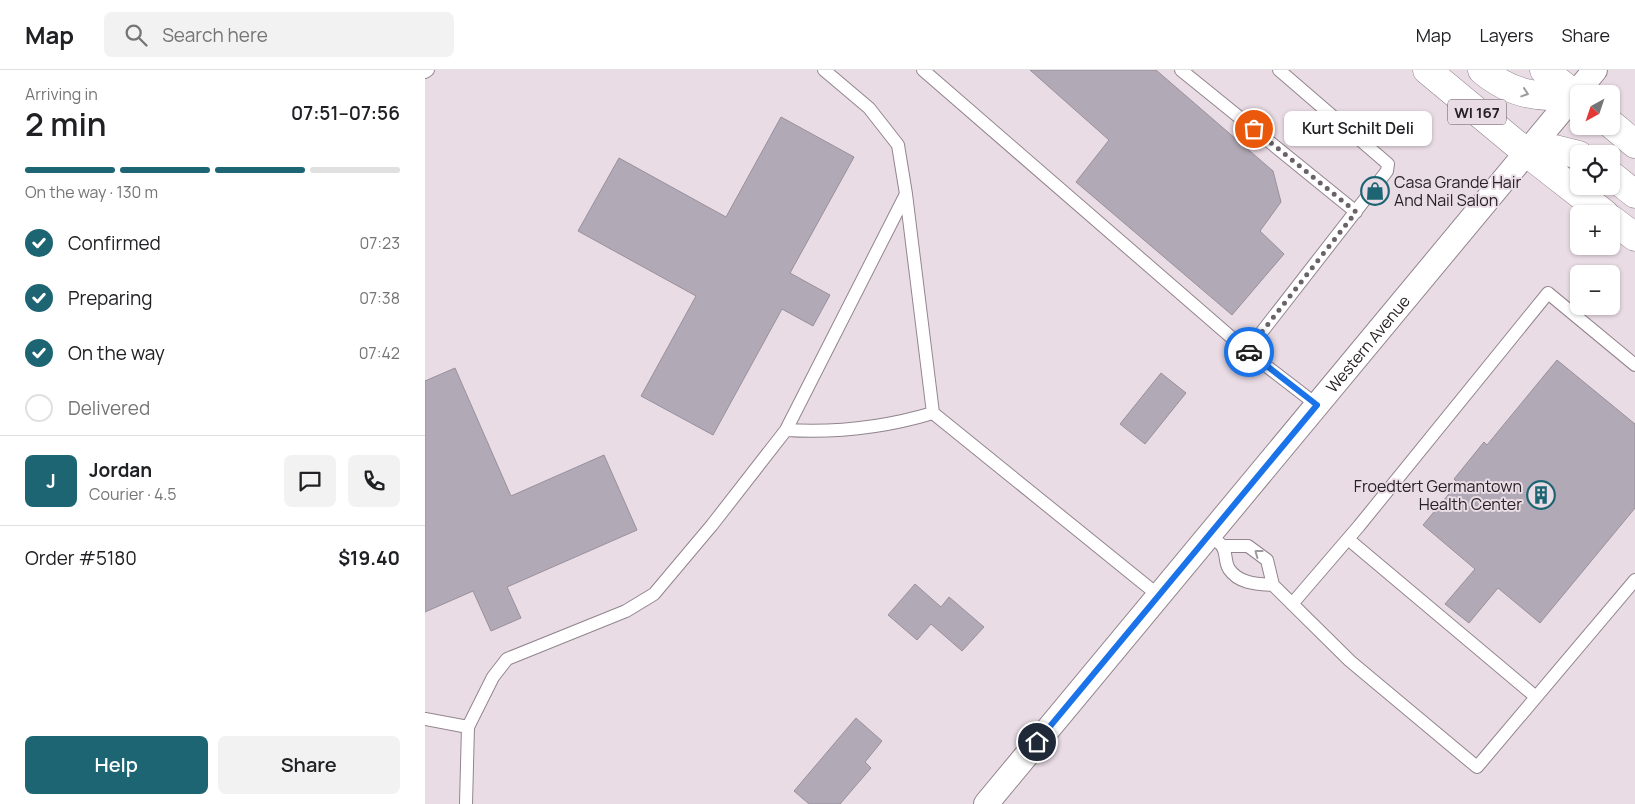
<!DOCTYPE html>
<meta charset="utf-8">
<style>
body{margin:0;font-family:Manrope,sans-serif;background:#f2f2f2;color:#202124;height:100vh;display:flex;flex-direction:column;font-size:19px;white-space:nowrap}
*{box-sizing:border-box;margin:0}
p{font-size:16px;color:#757577}
.icon{flex:none;width:28px;height:28px;fill:none;stroke:currentColor;stroke-width:2;stroke-linecap:round;stroke-linejoin:round}
.map{position:relative;flex:1;overflow:hidden}
.drawer{display:flex;flex-direction:column;background:#fff;width:425px}
.drawer>*{flex:none}
.needle{width:32px;rotate:220deg}
.tools{position:absolute;left:1145px;top:15px;display:grid;gap:10px}
.tools a{display:grid;place-items:center;width:50px;height:50px;border-radius:8px;background:#fff;box-shadow:0 1px 4px #0004;font-size:25px}
.pin{position:absolute;display:grid;place-items:center;width:42px;height:42px;color:#fff;margin:-21px;border:2px solid #fff;border-radius:50%;box-shadow:0 1px 5px #0007}
.courier{position:absolute;display:grid;place-items:center;width:50px;height:50px;margin:-25px;border:4px solid #1a73e8;border-radius:50%;background:#fff;color:#222;box-shadow:0 1px 6px #0007}
.bubble{position:absolute;height:35px;border-radius:8px;background:#fff;box-shadow:0 1px 4px #0004;font-size:16px;font-weight:600;line-height:35px;text-align:center}
.overview em{font-style:normal;font-weight:600}
.overview div{display:flex;flex-direction:column-reverse}
.overview{display:flex;align-items:center;justify-content:space-between;height:85px;padding:0 25px}
h1{font-size:32px;font-weight:600;line-height:38px}
.bar{display:grid;grid-template-columns:repeat(4,1fr);gap:8px 5px;align-content:center;height:60px;padding:0 25px}
.bar i{height:6px;border-radius:4px;background:#e0e0e0}
.bar .selected{background:#1e6574}
.bar p{grid-column:span 4}
.line{display:flex;align-items:center;gap:12px;padding:0 25px;border-top:1px solid #e0e0e0}
.line div{flex:1}
.round{display:grid;place-items:center;flex:none;width:52px;height:52px;border-radius:8px;background:#f2f2f2}
ol{padding:0 25px;list-style:none}
li{display:flex;align-items:center;gap:15px;height:55px}
li p{margin-inline-start:auto}
li .icon{padding:5px;border-radius:50%;background:#1e6574;color:#fff;stroke-width:4}
li:last-child{color:#757577}
li i{width:28px;height:28px;border:2px solid #e0e0e0;border-radius:50%}
.action{display:flex;gap:10px;margin-top:auto;padding:10px 25px}
.action a{flex:1;height:58px;border-radius:8px;background:#1e6574;color:#fff;font-size:20px;font-weight:600;line-height:58px;text-align:center}
.action a+a{background:#f2f2f2;color:#202124}
header{display:flex;align-items:center;gap:30px;box-sizing:border-box;height:70px;padding:0 25px;background:#fff;border-bottom:1px solid #e0e0e0}
header strong{font-size:24px}
nav{display:flex;gap:28px;margin-inline-start:auto;font-size:18px}
.search{width:350px;height:45px;background:#f2f2f2;display:flex;align-items:center;gap:12px;box-sizing:border-box;padding:0 18px;border-radius:8px;color:#757577;font-size:19px}
main{display:flex;flex:1;min-height:0}
.map>svg:first-child{display:block}
.building{fill:#b1a9b6;stroke:#98909c}
.lines{fill:none;stroke-linecap:round;stroke-linejoin:round}
.lane-casing{stroke:#92858e;stroke-width:14}
.street-casing{stroke:#92858e;stroke-width:26}
.primary-casing{stroke:#92858e;stroke-width:29}
.lane{stroke:#fff;stroke-width:12}
.street{stroke:#fff;stroke-width:24}
.primary{stroke:#fff;stroke-width:28}
.oneway{stroke:#9d9b9c}
.done{stroke:#6b6268;stroke-width:5;stroke-dasharray:0 9}
.route{stroke:#1a73e8;stroke-width:6}
.labels{text-anchor:middle;dominant-baseline:central;stroke-width:4;stroke-linejoin:round;paint-order:stroke}
.shield{fill:#eadce5;stroke:#61595e;stroke-width:1}
.shield-label{font-size:15px;font-weight:bold;fill:#262124}
.poi-label{font-size:16px;fill:#262124;stroke:#eadce5;text-anchor:start}
.street-label{font-size:16px;fill:#262124;stroke:#eadce5}
</style>
<header>
<strong>Map</strong>
<div class="search"><svg class="icon" aria-label="search" viewBox="0 0 24 24"><circle cx="10" cy="10" r="6"/><path d="M15 15l6 6"/></svg>Search here</div>
<nav><a>Map</a><a>Layers</a><a>Share</a></nav>
</header>
<main>
<section class="drawer">
<div class="overview"><div><h1>2 min</h1><p>Arriving in</p></div><em>07:51–07:56</em></div>
<div class="bar"><i class="selected"></i><i class="selected"></i><i class="selected"></i><i></i><p>On the way · 130 m</p></div>
<ol>
<li><svg class="icon" aria-label="check" viewBox="0 0 24 24"><path d="M5 12l5 5 9-10"/></svg>Confirmed<p>07:23</p></li>
<li><svg class="icon" aria-label="check" viewBox="0 0 24 24"><path d="M5 12l5 5 9-10"/></svg>Preparing<p>07:38</p></li>
<li><svg class="icon" aria-label="check" viewBox="0 0 24 24"><path d="M5 12l5 5 9-10"/></svg>On the way<p>07:42</p></li>
<li><i></i>Delivered</li>
</ol>
<div class="line" style="height:90px"><b class="round" style="background:#1e6574;color:#fff">J</b><div><b>Jordan</b><p>Courier · 4.5</p></div><a class="round"><svg class="icon" aria-label="chat" viewBox="0 0 24 24"><path d="M4 5h16v11H9l-5 4z"/></svg></a><a class="round"><svg class="icon" aria-label="phone" viewBox="0 0 24 24"><path d="M5 4h4l2 5-3 2q2 4 5 5l2-3 5 2v4C11 20 4 13 5 4z"/></svg></a></div>
<div class="line" style="height:65px"><div>Order #5180</div><b>$19.40</b></div>
<div class="action"><a>Help</a><a>Share</a></div>
</section>
<div class="map">
<svg width="1210" height="734" viewBox="0 0 1210 734">
<rect width="100%" height="100%" fill="#eadce5"/>
<path class="building" d="M605,0H731L848,101L856,132L835,161L859,184L807,245L651,112L684,70Z
M356,47L429,87L365,203L405,225L388,256L357,239L288,365L216,326L271,226L153,161L194,88L301,147Z
M1132,290L1210,354V438L1115,553L1073,518L1044,553L1020,534L1050,499L998,455L1033,413L1029,409L1059,372L1062,375Z
M30,298L86,426L179,385L212,460L82,517L96,548L66,561L48,521L0,542V311Z
M736,303L761,323L720,374L695,354Z
M490,514L516,537L524,527L559,557L537,581L506,554L492,570L463,545Z
M431,648L457,671L440,692L446,698L415,734H384L369,721Z"/>
<g class="lines">
<defs>
<path id="lane" d="M399,0L444,38L473,75L481,124L508,343L733,525
M498,0L822,281L962,101L963,94L854,0
M756,0L931,142
M0,2L3,0
M822,281L892,335
M361,360L481,124
M923,469L1111,627
M792,471C804,480 798,489 804,499C814,514 833,514 848,515
M798,476H823L842,490L848,515L925,591L1052,697L1210,510
M867,534L934,456L1123,223L1210,295
M0,649L43,657
M41,734L43,657L68,607L82,589L201,541L229,524L287,455L361,360C409,363 461,357 508,343"/>
<g id="street">
<path id="s1" d="M561,734L1170,0"/>
</g>
<path id="primary" d="M1002,0L1102,83L1180,144
M1057,0C1084,23 1116,30 1149,24
M1119,0L1154,28
M1186,54L1210,74
M1102,83L1130,79L1154,85
M1186,105L1210,124
M1186,149L1210,167"/>
</defs>
<use href="#lane" class="lane-casing"/>
<use href="#street" class="street-casing"/>
<use href="#primary" class="primary-casing"/>
<use href="#lane" class="lane"/>
<use href="#street" class="street"/>
<use href="#primary" class="primary"/>
</g>
<defs><path id="oneway-chevron" d="M-2-3.5L2.5 0L-2 3.5" fill="none" stroke-width="1.6" stroke-linecap="round" stroke-linejoin="round" transform="scale(1.25)"/></defs>
<g class="oneway">
<use href="#oneway-chevron" transform="translate(1100 23) rotate(18)"/>
<use href="#oneway-chevron" transform="translate(833 483) rotate(-143)"/>
</g>
<g class="lines">
<path class="done" d="M824,282L822,281L931,142L829,59"/>
<path class="route" d="M612,672L892,335L824,282"/>
</g>
<defs>
<symbol id="shop-ring" viewBox="-11 -11 22 22"><circle r="9.5" fill="#eadce5" stroke="#1e6574" stroke-width="1.5"/><path d="M-5-2.5h2.3a2.7 3.5 0 0 1 5.4 0H5L5.5 6h-11ZM-1.5-2.5h3a1.5 2.3 0 0 0-3 0Z" fill="#1e6574"/></symbol>
<symbol id="building-ring" viewBox="-11 -11 22 22"><circle r="9.5" fill="#eadce5" stroke="#1e6574" stroke-width="1.5"/><path d="M-4-6H4V6H1V3H-1V6H-4ZM-2.5-4.3h1.7v1.8h-1.7ZM.8-4.3h1.7v1.8H.8ZM-2.5-1h1.7V.8h-1.7ZM.8-1h1.7V.8H.8Z" fill="#1e6574"/></symbol>
</defs>
<g fill-rule="evenodd">
<use href="#shop-ring" x="934" y="105" width="32" height="32"/>
<use href="#building-ring" x="1100" y="409" width="32" height="32"/>
</g>
<g class="labels">
<rect class="shield" x="1023" y="29.5" width="58" height="25" rx="4"/>
<g class="shield-label">
<text x="1052" y="42">WI 167</text>
</g>
<g class="poi-label">
<text x="969" y="112">Casa Grande Hair<tspan x="969" dy="18">And Nail Salon</tspan></text>
<text x="1097" y="416" text-anchor="end">Froedtert Germantown<tspan x="1097" dy="18">Health Center</tspan></text>
</g>
<g class="street-label">
<text stroke="none"><textPath href="#s1" startOffset="598">Western Avenue</textPath></text>
</g>
</g>
</svg>
<div class="tools">
<a><svg class="needle" viewBox="-14 -14 28 28"><path d="M0-13l5 13h-10z" fill="#e53935"/><path d="M0 13l5-13h-10z" fill="#757577"/></svg></a>
<a><svg class="icon" aria-label="locate" viewBox="0 0 24 24"><circle cx="12" cy="12" r="6"/><path d="M12 2v4M12 18v4M2 12h4M18 12h4"/></svg></a>
<a>+</a>
<a>−</a>
</div>
<div class="pin" style="left:829px;top:59px;background:#ea580c"><svg class="icon" aria-label="bag" viewBox="0 0 24 24"><path d="M5 8h14l-1 12H6zM9 8a3 3 0 0 1 6 0"/></svg></div>
<div class="pin" style="left:612px;top:672px;background:#1f2937"><svg class="icon" aria-label="home" viewBox="0 0 24 24"><path d="M3 11l9-7 9 7M6 9v11h12V9"/></svg></div>
<div class="courier" style="left:824px;top:282px"><svg class="icon" aria-label="car" viewBox="0 0 24 24"><path d="M5 17H2v-5l4-1 3-4h7l3 4 3 1v5h-3M9 17h6M6 11h13"/><circle cx="7" cy="17" r="2"/><circle cx="17" cy="17" r="2"/></svg></div>
<div class="bubble" style="left:859px;top:41px;width:148px">Kurt Schilt Deli</div>
</div>
</main>
